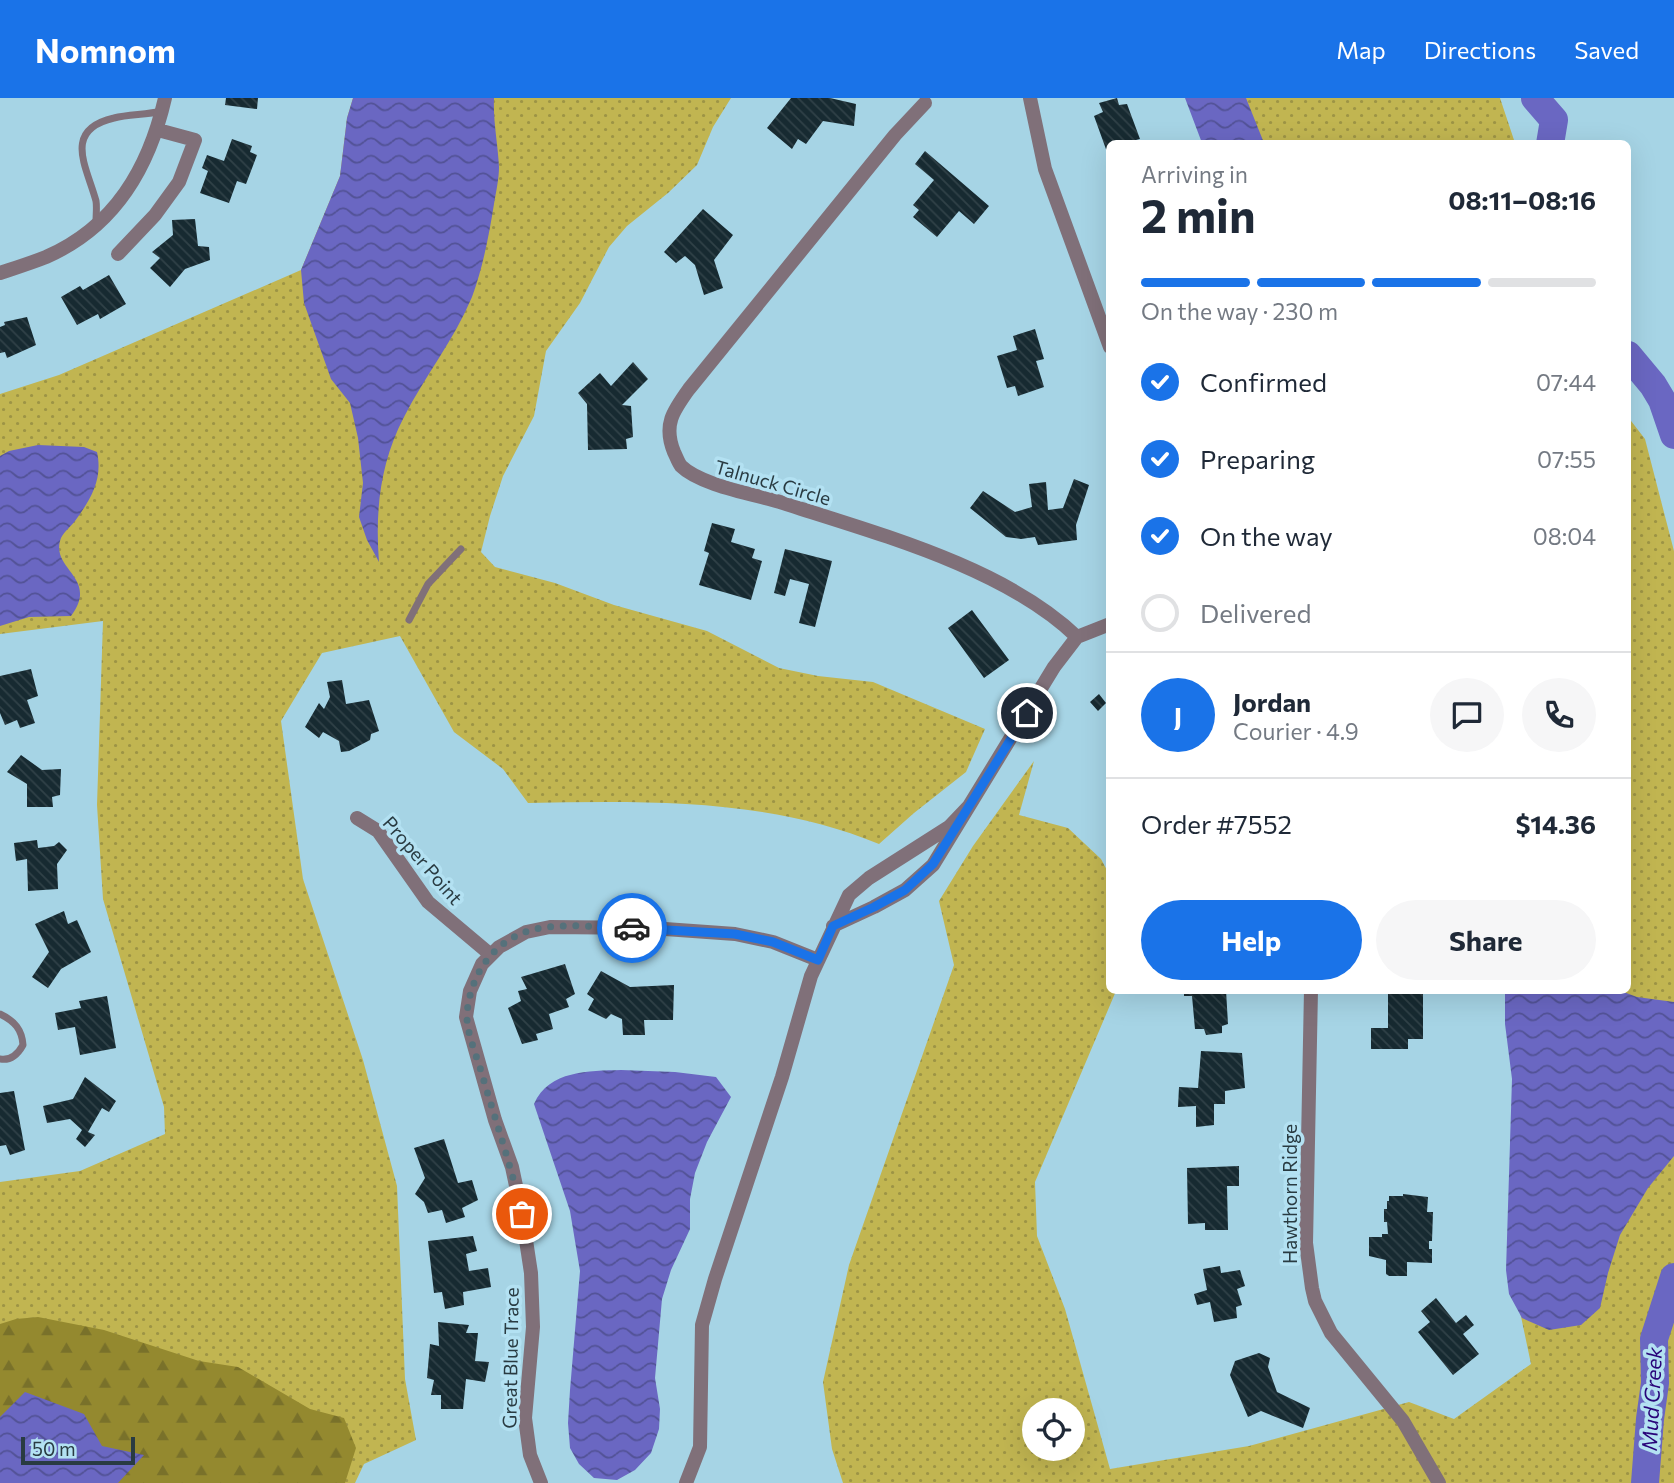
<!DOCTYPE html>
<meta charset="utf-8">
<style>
body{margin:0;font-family:Commissioner,sans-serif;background:#f6f6f7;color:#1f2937;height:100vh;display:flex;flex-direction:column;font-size:26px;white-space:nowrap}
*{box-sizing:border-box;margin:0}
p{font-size:23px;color:#747a83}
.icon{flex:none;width:38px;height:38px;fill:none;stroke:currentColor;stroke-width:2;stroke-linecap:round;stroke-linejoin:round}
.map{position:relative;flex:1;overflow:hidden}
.details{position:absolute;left:1106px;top:42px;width:525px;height:854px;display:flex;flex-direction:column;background:#fff;border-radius:10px;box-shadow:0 7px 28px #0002}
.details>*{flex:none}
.fabs{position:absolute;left:1022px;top:1300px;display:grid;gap:14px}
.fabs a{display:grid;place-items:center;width:63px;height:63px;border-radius:50%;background:#fff;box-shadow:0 7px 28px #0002;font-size:35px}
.scale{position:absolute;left:21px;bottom:18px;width:114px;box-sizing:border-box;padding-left:7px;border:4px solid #293b42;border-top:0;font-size:19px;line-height:24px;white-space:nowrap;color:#293b42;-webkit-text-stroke:5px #b3e1f2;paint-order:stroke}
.pin{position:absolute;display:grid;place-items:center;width:60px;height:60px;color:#fff;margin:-30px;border:4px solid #fff;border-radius:50%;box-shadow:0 2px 7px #0007}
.courier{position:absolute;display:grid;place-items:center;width:70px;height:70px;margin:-35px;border:5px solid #1a73e8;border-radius:50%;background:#fff;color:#222;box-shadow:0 2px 9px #0007}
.overview em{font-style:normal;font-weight:700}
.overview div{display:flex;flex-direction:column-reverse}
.overview{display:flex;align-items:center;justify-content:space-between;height:119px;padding:0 35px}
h1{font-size:46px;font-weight:700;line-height:52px}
.bar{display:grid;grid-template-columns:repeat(4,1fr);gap:10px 7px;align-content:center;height:84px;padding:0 35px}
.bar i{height:9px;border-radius:5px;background:#e0e1e3}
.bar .selected{background:#1a73e8}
.bar p{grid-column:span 4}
.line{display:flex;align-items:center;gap:18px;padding:0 35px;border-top:2px solid #e0e1e3}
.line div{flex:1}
.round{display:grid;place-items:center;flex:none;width:74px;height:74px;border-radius:37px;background:#f6f6f7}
ol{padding:0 35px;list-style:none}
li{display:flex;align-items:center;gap:21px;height:77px}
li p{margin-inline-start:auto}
li .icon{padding:7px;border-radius:50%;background:#1a73e8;color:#fff;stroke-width:4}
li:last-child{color:#747a83}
li i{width:38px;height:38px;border:4px solid #e0e1e3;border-radius:50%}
.primary-button{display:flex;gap:14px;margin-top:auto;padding:14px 35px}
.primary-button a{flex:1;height:80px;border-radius:42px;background:#1a73e8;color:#fff;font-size:28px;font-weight:700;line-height:80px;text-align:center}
.primary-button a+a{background:#f6f6f7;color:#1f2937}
header{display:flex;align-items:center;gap:42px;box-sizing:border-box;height:98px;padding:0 35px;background:#1a73e8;color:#fff}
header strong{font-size:33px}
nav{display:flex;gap:38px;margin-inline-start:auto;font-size:24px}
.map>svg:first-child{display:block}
.grass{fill:url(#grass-dots);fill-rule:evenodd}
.forest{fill:url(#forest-firs)}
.water{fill:url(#water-waves)}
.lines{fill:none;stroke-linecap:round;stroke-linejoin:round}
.river{stroke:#6a67c2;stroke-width:28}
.building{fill:url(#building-back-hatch)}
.lane{stroke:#807079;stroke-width:7}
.street{stroke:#807079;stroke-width:14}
.done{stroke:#55717b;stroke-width:7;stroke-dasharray:0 12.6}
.route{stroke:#1a73e8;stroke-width:9}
.labels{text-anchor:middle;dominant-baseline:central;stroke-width:7;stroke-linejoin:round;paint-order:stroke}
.street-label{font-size:19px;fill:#293b42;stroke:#b3e1f2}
.water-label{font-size:21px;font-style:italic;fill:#280379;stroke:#b3e1f2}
</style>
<header>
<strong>Nomnom</strong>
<nav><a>Map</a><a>Directions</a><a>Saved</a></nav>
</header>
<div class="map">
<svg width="1674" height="1385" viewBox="0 0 1674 1385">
<defs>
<pattern id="grass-dots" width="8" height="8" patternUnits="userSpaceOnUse" patternTransform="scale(1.75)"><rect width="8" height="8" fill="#c1b551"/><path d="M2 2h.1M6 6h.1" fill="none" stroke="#9d9445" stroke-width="1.8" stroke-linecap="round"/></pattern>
<pattern id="forest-firs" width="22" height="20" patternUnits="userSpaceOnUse" patternTransform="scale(1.75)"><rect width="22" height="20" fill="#94892f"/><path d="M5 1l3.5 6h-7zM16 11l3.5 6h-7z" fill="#79712a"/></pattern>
<pattern id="water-waves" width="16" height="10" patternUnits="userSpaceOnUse" patternTransform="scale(1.75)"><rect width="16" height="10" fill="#6a67c2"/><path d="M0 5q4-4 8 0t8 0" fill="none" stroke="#525296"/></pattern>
<pattern id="building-back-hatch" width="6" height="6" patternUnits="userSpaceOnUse" patternTransform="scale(1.75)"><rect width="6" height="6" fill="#172a31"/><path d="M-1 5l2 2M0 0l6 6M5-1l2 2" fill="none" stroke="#304147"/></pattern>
</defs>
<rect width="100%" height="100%" fill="#a6d4e5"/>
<path class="grass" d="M353,0H731L713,29L697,67L668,95L627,128L609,149L580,205L546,253L534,318L503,378L490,418L481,454L495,469L555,485L614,507L707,533L779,570L818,578L873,584L985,631L966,674L914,715L879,746C769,700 646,703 528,705L503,671L454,634L400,538L322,555L281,623L303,781L363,962L397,1088L405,1281L416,1342L364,1366L355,1385H0V1084L80,1073L165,1036L164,1009L103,801L97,707L103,523L0,536V296L59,277L301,172L340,78L347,20Z
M1228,0H1500L1515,45H1239Z
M1628,319L1645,341L1674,453V1385H843L832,1351L823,1284L849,1167L954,867L939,803L973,748L1034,663L1019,717L1068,730L1101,761L1109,776L1110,892L1116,893L1035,1084L1037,1138L1065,1211L1110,1371L1249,1348L1409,1304L1454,1321L1531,1266L1519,1209L1518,893L1628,892ZM1034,1312H1073V1351H1034Z"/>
<path class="forest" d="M38,1219L104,1232L199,1263L238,1269L310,1311L344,1320L356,1350L345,1385H0V1226L16,1221Z"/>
<path class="water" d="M353,0H494C493,24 498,46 499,69C499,81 496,94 494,106C489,137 483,169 472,199C454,242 425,278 404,319C380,365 375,413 379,464L367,442L359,419L363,385L358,340L350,305L331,281L304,205L301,172L340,78L347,20Z
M1185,0H1246L1264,45H1202Z
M38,347L84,349L97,354C103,381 91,401 75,423C71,428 64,434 61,440C49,472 100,479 71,518L29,519L0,528V358L9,353Z
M1505,893H1621L1637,899L1674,904V1058L1648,1090L1620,1137L1608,1175L1600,1210L1581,1227L1549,1232L1522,1220L1509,1196L1506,1172L1512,981L1505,926Z
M621,972L675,974L716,979L731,999L707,1044L695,1075L690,1101V1131L671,1172L662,1201L655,1280L660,1311L659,1331L651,1355L635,1372L617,1382L594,1380L579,1366L570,1350L568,1325L570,1292L580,1173L570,1113L534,1006C549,972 589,973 621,972Z
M25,1294L84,1316L102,1348L144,1357L118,1385H0V1319Z"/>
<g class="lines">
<path class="river" d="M1535,0L1554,22L1550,46
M1628,257L1653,287L1662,302L1674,337
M1645,1385L1650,1321L1655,1285L1654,1241L1674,1179"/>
</g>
<path class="building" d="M226,0H258L257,11L225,7Z
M791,0H830L856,6L854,28L823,23L806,46L798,41L792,51L767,30Z
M1117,0L1119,7L1127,6L1140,41L1136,42L1137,46H1110V53L1107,54L1094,18L1103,14L1099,5Z
M232,41L252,48L250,54L257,57L246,86L237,83L229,105L200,95L208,73L202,70L207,57L224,63Z
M925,53L989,108L974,126L959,113L937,139L913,119L919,112L913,107L934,82L915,66Z
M703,111L733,137L714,162L723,190L704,197L695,167L685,158L676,165L664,154Z
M195,121L198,148L209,149L210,162L185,171L170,189L150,170L160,160L152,154L173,137L172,122Z
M109,177L126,206L100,221L98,216L77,227L61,199L80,188L83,192Z
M27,219L36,247L7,260L5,254L0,255V229L5,227L4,224Z
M1035,231L1044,261L1036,263L1044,289L1018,298L1015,288L1007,290L997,258L1017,252L1013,238Z
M633,264L648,281L622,307L631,308L633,339L626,341L627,351L588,352L587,306L578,295L600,275L611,288Z
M1074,381L1089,387L1076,427L1077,442L1038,447L1035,439L1021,441L1006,439L970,410L983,393L1015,414L1032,409L1029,386L1046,384L1048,412L1063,410Z
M712,425L735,431L731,444L755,451L752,460L762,463L751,502L699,487L709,455L704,453Z
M785,451L832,463L815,529L799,525L809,486L790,481L785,498L774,495Z
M972,512L1009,562L984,580L948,530Z
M31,571L38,598L27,602L35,625L20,630L17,622L5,627L0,615V578Z
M342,582L346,606L369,602L379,633L371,636L370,642L349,653L341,654L339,643L323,634L319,640L305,629L319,605L324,611L330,599L327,584Z
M1099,596L1106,605L1098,613L1090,604Z
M21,657L42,672L61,671L60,697L52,699L53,709H27V686L7,674Z
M37,742L38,750L54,748L59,744L67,752L57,766L58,791L28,793L27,761L16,763L14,745Z
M64,813L68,826L77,822L91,854L61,871L48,890L32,879L49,854L35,826Z
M565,866L575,896L566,901L569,909L549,916L553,931L536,936L538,942L522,946L508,910L521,903L518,893L527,891L521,879Z
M601,873L630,889L674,887L673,922H644L645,937H623L622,921L611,916L606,921L588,912L594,901L587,896Z
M1184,892H1226L1228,926L1222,928V935L1206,937L1204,931H1195L1192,898H1184Z
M1388,892H1423V941H1408V951H1371V930H1388Z
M107,898L116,950L80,957L75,929L58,932L55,915L81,910L79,903Z
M1201,953L1242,955L1245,990L1225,993V1006H1214V1027L1196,1029V1008L1178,1009L1179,989L1198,990Z
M85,979L116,1003L109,1014L102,1010L88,1034L95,1037L85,1049L76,1041L82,1032L70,1021L47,1025L43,1008L73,1001Z
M14,993L25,1052L10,1057L6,1047L0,1048V995Z
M444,1041L458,1085L472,1082L478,1102L462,1110L465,1119L446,1125L442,1112L428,1115L424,1104L415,1096L425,1080L414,1050Z
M1239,1068V1088H1227L1228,1132H1205V1125L1188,1126L1187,1070Z
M1403,1096L1428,1099L1427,1114H1433L1432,1143H1429V1151H1432V1165L1407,1164V1178H1389L1386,1176V1162L1369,1158V1139H1382V1136H1388L1387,1124H1384V1111H1387V1103H1389V1098H1403Z
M473,1138L477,1153L466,1156L469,1173L488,1170L491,1189L463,1194L464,1207L445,1211L442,1194L434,1195L428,1143Z
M1220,1168L1221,1175L1240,1172L1245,1188L1237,1191L1242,1207L1236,1209L1237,1220L1214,1224L1210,1204L1197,1207L1194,1196L1207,1192L1203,1171Z
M1436,1200L1456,1225L1466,1217L1474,1227L1463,1236L1479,1256L1453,1277L1418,1234L1430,1224L1421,1213Z
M438,1224L469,1227L466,1235H478L475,1263L489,1264L485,1284L466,1281L463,1311H441V1297H431L434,1282L427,1280L430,1246L439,1248Z
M1259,1255L1270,1260L1268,1269L1277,1294L1310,1310L1303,1330L1261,1313L1248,1319L1230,1277L1235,1263Z"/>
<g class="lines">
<path class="lane" d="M96,124C96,117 97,109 96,103C87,69 62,32 114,20C129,16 146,17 162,13
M409,522L428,486L461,451
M0,916C15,923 22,932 23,947C18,956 11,963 0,961"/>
<path class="street" d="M1030,0L1045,71L1110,249
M925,5L895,37L689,291C673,313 663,327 674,354C676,358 678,364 681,368C700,387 753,396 780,404C875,435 1005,469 1077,539
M118,156L155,117L179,84L195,42L158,32
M0,175C15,170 31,165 46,159C115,129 149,70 165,0
M357,720L378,733L428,804L491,857
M833,828L874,809L905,792L933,767L1054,569L1077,539L1110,526
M1311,892L1306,1145L1312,1190L1315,1203L1331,1235L1403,1323L1439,1385
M541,1385L530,1357L525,1320L533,1229L531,1175L522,1116L512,1069L495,1022L466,919L470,893L482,866L499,849L526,834L550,829L651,830L735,836L773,844L818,862
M686,1385L700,1349L702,1227L715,1181L782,979L811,878L849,797L869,780L949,729L969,708"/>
</g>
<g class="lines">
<path class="done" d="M522,1116C511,1067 495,1021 481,973C476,956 466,933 467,916C470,879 490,847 525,834C554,823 601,830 632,830"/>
<path class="route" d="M632,830L735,836L773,844L818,862L833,828L874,809L905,792L933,766L1027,615"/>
</g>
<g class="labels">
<g class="street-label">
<text transform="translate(773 384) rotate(16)">Talnuck Circle</text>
<text transform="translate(423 762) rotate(49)">Proper Point</text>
<text transform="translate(1289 1096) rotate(-90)">Hawthorn Ridge</text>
<text transform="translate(510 1260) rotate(-89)">Great Blue Trace</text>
</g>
<g class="water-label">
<text transform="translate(1651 1301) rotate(-87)">Mud Creek</text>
</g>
</g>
</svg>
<div class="fabs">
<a><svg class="icon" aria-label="locate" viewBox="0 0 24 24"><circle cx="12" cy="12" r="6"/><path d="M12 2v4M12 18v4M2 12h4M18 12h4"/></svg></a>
</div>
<div class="scale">50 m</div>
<div class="pin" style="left:522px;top:1116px;background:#ea580c"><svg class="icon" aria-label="bag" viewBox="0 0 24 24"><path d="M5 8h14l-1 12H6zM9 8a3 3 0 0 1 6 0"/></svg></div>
<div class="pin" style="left:1027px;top:615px;background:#1f2937"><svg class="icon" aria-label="home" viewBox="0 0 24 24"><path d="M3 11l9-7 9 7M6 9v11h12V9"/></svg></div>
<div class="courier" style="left:632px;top:830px"><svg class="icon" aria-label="car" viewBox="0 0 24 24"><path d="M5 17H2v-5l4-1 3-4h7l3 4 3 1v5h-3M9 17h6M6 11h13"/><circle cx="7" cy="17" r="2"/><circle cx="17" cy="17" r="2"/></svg></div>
<section class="details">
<div class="overview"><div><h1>2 min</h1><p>Arriving in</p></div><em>08:11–08:16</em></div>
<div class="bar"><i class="selected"></i><i class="selected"></i><i class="selected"></i><i></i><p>On the way · 230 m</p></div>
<ol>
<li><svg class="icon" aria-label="check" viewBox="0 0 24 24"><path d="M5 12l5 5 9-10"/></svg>Confirmed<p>07:44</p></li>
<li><svg class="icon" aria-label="check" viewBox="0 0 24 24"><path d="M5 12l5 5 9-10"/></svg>Preparing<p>07:55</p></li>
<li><svg class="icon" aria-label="check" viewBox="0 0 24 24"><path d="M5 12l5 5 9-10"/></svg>On the way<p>08:04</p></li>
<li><i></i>Delivered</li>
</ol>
<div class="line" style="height:126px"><b class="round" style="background:#1a73e8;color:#fff">J</b><div><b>Jordan</b><p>Courier · 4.9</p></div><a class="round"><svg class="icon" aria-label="chat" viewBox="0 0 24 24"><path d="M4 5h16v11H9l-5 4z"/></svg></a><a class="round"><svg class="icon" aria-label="phone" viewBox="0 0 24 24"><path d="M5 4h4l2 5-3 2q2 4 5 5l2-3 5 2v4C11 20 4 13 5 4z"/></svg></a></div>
<div class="line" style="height:91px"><div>Order #7552</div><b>$14.36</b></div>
<div class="primary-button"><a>Help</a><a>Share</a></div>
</section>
</div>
